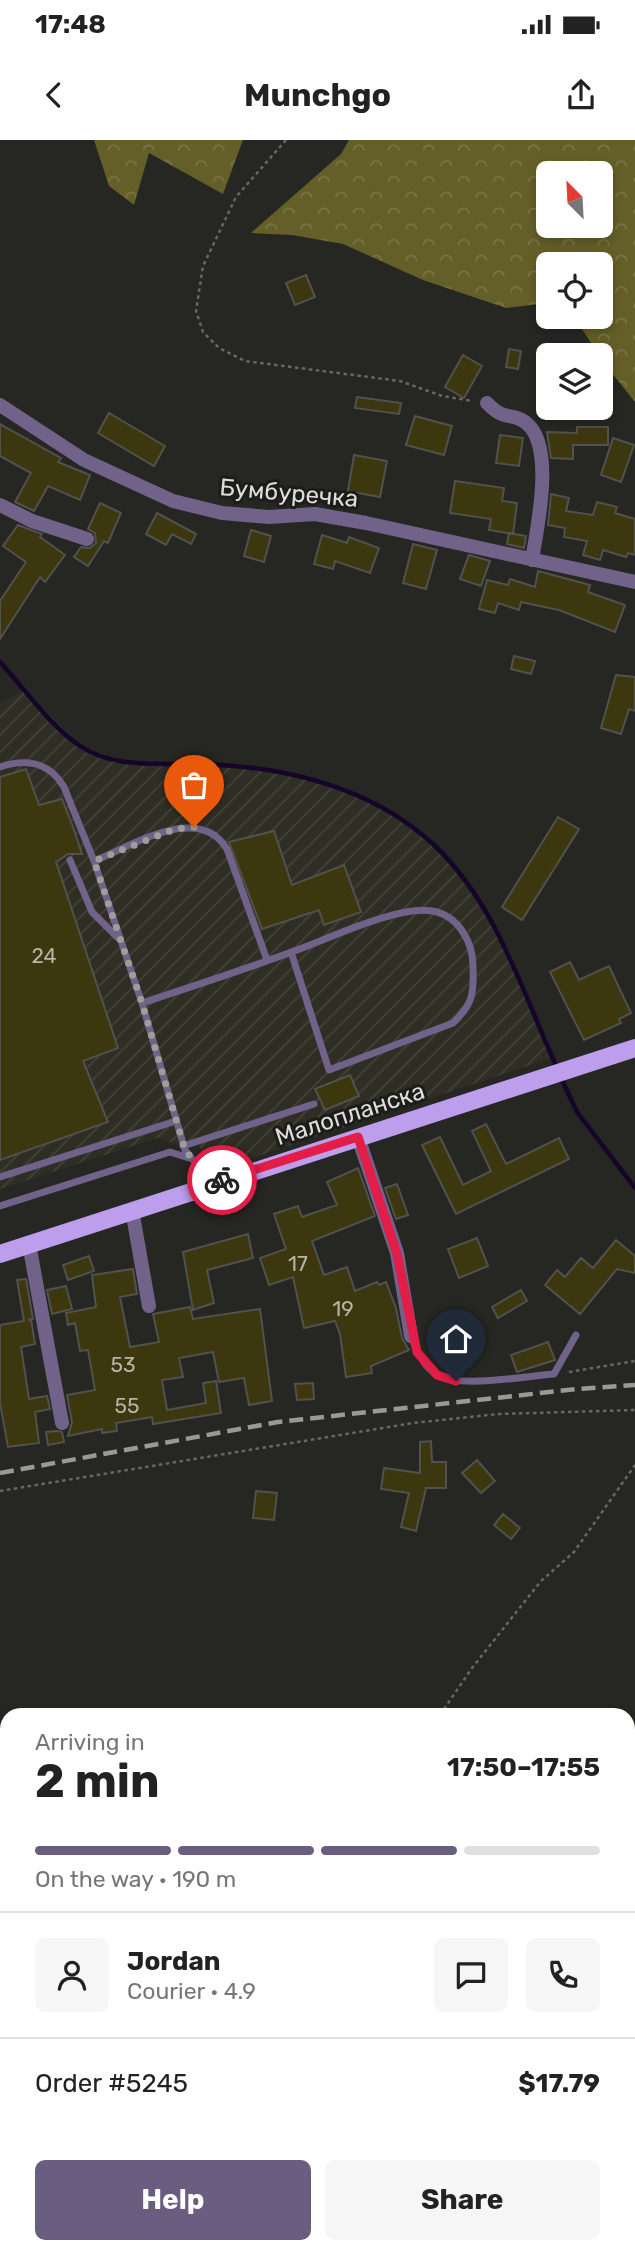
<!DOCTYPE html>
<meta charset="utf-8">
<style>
body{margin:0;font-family:Rubik,sans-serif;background:#f6f6f6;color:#222;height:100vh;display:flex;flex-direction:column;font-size:26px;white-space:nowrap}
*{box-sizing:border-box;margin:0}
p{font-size:23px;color:#767676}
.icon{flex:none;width:38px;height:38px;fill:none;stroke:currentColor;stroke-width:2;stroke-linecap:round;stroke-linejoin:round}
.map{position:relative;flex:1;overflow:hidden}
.panel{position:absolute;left:0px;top:1568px;width:635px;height:546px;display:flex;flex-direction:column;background:#fff;border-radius:21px 21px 0 0;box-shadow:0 4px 10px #0003}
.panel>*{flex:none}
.needle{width:46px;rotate:336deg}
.buttons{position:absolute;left:536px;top:21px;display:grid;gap:14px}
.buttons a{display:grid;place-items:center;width:77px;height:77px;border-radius:10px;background:#fff;box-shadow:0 4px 10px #0003;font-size:35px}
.pin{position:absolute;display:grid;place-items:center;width:60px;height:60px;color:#fff;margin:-72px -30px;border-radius:50% 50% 50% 0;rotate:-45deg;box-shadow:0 0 7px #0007}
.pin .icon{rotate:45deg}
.courier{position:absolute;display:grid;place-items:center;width:70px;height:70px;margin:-35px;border:5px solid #e11d48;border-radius:50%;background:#fff;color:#222;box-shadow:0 2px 9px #0007}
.head em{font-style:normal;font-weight:700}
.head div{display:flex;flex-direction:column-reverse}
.head{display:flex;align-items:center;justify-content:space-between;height:119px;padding:0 35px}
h1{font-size:46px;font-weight:700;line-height:52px}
.bar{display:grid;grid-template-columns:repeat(4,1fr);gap:10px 7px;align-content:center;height:84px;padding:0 35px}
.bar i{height:9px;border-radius:5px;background:#e0e0e0}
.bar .current{background:#6a5e80}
.bar p{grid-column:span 4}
.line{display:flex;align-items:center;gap:18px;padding:0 35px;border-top:2px solid #e0e0e0}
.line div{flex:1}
.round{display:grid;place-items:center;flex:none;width:74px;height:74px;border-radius:10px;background:#f6f6f6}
.cta{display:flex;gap:14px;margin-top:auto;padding:14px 35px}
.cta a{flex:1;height:80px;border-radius:10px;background:#6a5e80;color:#fff;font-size:28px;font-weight:700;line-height:80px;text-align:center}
.cta a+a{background:#f6f6f6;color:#222}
.status{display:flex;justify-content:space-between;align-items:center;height:49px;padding:0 35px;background:#fff;direction:ltr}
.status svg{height:19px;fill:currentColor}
header{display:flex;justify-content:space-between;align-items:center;height:91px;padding:0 35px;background:#fff;font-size:32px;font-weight:700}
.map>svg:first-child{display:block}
.industrial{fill:url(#industrial-furrows)}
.forest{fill:url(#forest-crowns);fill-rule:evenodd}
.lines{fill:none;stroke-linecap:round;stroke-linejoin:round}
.stream{stroke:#16042a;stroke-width:4.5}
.river{stroke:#16042a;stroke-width:26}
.building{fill:#3c370e;stroke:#51514d;stroke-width:2}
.path{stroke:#686764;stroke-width:2.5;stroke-dasharray:3.5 3.5;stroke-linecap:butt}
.lane{stroke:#706288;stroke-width:7}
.street{stroke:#706288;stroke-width:14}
.primary{stroke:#bc9eed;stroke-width:18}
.rail{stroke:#9a9996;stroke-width:4.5;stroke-dasharray:14 7;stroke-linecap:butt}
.done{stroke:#9e9d9a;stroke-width:7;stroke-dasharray:0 12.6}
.route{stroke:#e11d48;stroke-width:9}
.labels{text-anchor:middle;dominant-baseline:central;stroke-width:6;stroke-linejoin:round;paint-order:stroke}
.number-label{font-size:21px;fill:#b6b4a8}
.street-label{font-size:24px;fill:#dedddb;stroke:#1c1c19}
</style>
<div class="status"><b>17:48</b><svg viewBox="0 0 49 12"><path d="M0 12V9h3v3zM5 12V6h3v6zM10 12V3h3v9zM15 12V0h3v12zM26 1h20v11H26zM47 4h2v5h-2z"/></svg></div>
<header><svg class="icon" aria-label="back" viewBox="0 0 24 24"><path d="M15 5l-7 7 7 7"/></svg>Munchgo<svg class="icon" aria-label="share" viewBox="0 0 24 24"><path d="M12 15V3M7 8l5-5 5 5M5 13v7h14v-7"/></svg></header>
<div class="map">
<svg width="635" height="2114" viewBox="0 0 635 2114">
<defs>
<pattern id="industrial-furrows" width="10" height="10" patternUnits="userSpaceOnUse" patternTransform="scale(1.75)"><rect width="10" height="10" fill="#2e2e24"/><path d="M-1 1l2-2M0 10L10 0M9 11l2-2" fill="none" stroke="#424239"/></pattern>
<pattern id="forest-crowns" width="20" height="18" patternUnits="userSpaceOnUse" patternTransform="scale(1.75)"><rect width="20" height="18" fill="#645e28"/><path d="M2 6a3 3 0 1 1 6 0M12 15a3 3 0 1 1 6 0" fill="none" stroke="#7a7547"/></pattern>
</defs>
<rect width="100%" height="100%" fill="#262622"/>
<path class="industrial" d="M25,550L81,606L105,618L140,624L274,630L358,656L406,681L435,706L460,735L504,801L552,918L219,1029L202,1013L198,1003L183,1006L158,998L0,1049V563Z"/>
<path class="forest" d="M94,0H243L223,54L149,13L134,65L109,46Z
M349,0H635V262L607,227L574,177H600V124H548V163L506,168L423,140L343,104L292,95L251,93L341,14ZM548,33H600V86H548Z"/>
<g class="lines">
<path class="stream" d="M0,522C25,549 49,585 80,606C114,629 160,623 199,624C282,626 371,646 434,705C498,766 522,852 558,930
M561,938L577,972L635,1048"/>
<path class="river" d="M7,1631V1638
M0,1764L7,1756
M628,1996L635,1995
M453,2107L463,2114
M564,2114V2107"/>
</g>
<path class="building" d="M306,135L315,157L295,165L286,143Z
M509,209L521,211L518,229L506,227Z
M463,215L482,226L464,258L445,247Z
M357,257L401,263L399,274L355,268Z
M109,273L165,306L154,326L98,293Z
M415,276L452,286L444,315L406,305Z
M0,284L61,318L58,322L90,335L80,360L48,346L34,371L15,362L31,333L0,316Z
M577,287H608V305H573V319L551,318L547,292L577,293Z
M500,295L523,298L519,326L496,323Z
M613,298L634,305L621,342L601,335Z
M354,315L387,321L380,357L348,351Z
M455,341L504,348L502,361L517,363L513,394L489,390L491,379L450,373Z
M551,354L569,358L566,371L593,375L597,362L617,367L615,373L635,379V415L628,413L626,417L603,410L600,420L583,415L587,401L564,397L565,388L548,385Z
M100,363L121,373L108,403L104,401L88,426L74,417L81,407L90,408L96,403L95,393L88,389Z
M157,373L196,394L191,404L172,394L166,405L146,394Z
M18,385L42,394L40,397L65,415L45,442L40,437L0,499V461L26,422L3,406Z
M251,390L271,396L264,422L244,416Z
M509,393L526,396L524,408L507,404Z
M322,395L347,403L349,397L379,408L370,433L335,421L333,429L314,424Z
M413,404L437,410L426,449L403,443Z
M469,415L490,421L481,446L460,439Z
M538,431L590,445L588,452L625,465L615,492L559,470L521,462L519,470L498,463L495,473L479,469L487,440L508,445L510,439L535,447Z
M514,516L535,521L531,534L511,529Z
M616,535L635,537V571L629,569L621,594L601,588Z
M26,629L39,665L62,659L73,687L82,714H68L56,722L118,908L83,921L108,982L0,1020V637Z
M558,677L579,689L522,780L502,767Z
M274,691L292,745L344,725L361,772L324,785L319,770L262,789L229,702Z
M570,822L579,840L609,826L631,873L619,879L621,883L584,900L550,832Z
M350,935L359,956L325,970L315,949Z
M486,984L506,1024L559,998L569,1019L456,1074L422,1005L440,997L463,1045L491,1031L472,991Z
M358,1028L375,1076L312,1101L324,1135L347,1127L355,1151L377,1142L379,1145L386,1142L396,1168L402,1198L409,1210L371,1226L372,1233L346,1237L340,1194L335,1181L304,1188L293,1137L269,1145L260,1118L286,1109L274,1074L298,1066L302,1077L337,1065L327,1042Z
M397,1044L408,1075L396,1079L385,1048Z
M248,1094L253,1118L207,1130L214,1163L193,1170L183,1112Z
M477,1098L488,1126L459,1138L448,1109Z
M616,1100L635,1116V1133L617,1129L580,1174L545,1145L557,1130L565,1137L581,1118L593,1128Z
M89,1116L94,1131L68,1140L63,1125Z
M133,1129L137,1154L120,1157L130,1207L159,1202L153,1174L190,1167L193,1179L260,1169L272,1261L249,1265L244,1238L219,1242L213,1212L179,1218L183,1237L162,1240L167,1270L206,1263L203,1243L216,1241L221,1273L153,1284L152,1277L116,1283L117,1291L102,1293V1289L68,1296L72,1282L67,1255L95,1250L88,1210L80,1211L75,1183L68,1185L66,1173L96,1167L92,1135Z
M26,1139L33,1179L28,1180L31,1179L35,1204L21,1207L29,1259L47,1256L50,1269L35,1272L39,1303L8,1307L0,1263V1185L24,1181L17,1140Z
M66,1146L72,1169L52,1174L47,1150Z
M521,1150L527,1161L498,1178L492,1167Z
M548,1202L555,1220L517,1232L511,1215Z
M313,1243L314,1259L297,1260L295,1244Z
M57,1291L62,1292L64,1302L48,1305L46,1292Z
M431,1301L432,1322H446V1348H426L416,1391L401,1387L409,1353L381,1349L384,1328L420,1333V1302Z
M477,1320L495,1341L481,1353L462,1333Z
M256,1351L277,1353L274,1380L253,1378Z
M503,1374L520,1388L511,1399L494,1385Z"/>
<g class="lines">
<path class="path" d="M286,0L236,57L203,126L196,171L203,192L219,208L245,221L400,241L442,256L473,261
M569,1232L635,1221
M0,1351L413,1283L498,1274L635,1270
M440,1575L472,1528L541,1441L574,1412L635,1325"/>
<path class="lane" d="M0,627C27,618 49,622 64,647L94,721L142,863L185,1010L202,1031L221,1039
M70,720L92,772L118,798
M94,721C132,706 199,662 227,709L267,820
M142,863C193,846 244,830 294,811C328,799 398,765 432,771C458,775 473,802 473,826C474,854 473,864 453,883L329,930L291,812
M183,1006L314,964
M0,1037L176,981
M0,1066L170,1012L189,1018
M411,1196C417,1212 424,1228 439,1236C462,1248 527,1236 554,1234L576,1195"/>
<path class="street" d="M487,263C505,282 511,272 525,282C556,304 537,388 532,420
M0,265L84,320L173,361L222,373L269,377L315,374L366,383L635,442
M0,365L32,381L87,399
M358,997L397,1113L411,1196
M132,1070L149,1166
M29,1104L62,1283"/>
<path class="primary" d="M0,1114L635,908"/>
<path class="rail" d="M0,1333L278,1282L577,1249L635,1245"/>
</g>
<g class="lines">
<path class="done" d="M194,687L175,689L94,721L142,863L185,1010L202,1031L222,1040"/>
<path class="route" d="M222,1040L358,997L397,1114L417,1212L437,1235L456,1241"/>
</g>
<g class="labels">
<g class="number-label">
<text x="44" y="815">24</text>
<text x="298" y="1123">17</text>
<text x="343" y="1168">19</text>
<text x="123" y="1224">53</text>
<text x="127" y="1265">55</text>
</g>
<g class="street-label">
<text transform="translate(289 353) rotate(5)">Бумбуречка</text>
<text transform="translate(350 974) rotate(-18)">Малопланска</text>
</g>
</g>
</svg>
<div class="buttons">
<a><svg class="needle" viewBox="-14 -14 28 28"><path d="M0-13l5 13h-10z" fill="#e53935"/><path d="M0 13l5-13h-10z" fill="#767676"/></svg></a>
<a><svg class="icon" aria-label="locate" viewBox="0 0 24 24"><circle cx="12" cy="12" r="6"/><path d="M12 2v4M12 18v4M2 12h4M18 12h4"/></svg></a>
<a><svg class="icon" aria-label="layers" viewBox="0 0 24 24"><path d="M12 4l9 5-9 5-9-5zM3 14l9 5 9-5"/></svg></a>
</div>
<div class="pin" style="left:194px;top:687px;background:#ea580c"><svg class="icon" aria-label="bag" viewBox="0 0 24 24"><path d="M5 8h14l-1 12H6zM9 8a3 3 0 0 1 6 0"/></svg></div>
<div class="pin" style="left:456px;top:1241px;background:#1f2937"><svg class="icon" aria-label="home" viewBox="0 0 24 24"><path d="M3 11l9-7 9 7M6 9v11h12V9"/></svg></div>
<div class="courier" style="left:222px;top:1040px"><svg class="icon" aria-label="bike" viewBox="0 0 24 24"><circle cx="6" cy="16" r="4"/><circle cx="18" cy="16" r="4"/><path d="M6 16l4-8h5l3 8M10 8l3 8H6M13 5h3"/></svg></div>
<section class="panel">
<div class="head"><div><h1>2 min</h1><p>Arriving in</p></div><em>17:50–17:55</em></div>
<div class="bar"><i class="current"></i><i class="current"></i><i class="current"></i><i></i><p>On the way · 190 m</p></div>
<div class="line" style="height:126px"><a class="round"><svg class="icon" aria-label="person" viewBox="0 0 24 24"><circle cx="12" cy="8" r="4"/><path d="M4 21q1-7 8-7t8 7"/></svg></a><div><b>Jordan</b><p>Courier · 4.9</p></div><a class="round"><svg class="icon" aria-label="chat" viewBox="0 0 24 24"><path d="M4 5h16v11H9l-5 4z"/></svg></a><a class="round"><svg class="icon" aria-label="phone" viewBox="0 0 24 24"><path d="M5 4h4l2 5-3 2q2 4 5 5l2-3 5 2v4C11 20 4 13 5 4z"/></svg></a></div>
<div class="line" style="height:91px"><div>Order #5245</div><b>$17.79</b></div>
<div class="cta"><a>Help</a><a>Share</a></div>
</section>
</div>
